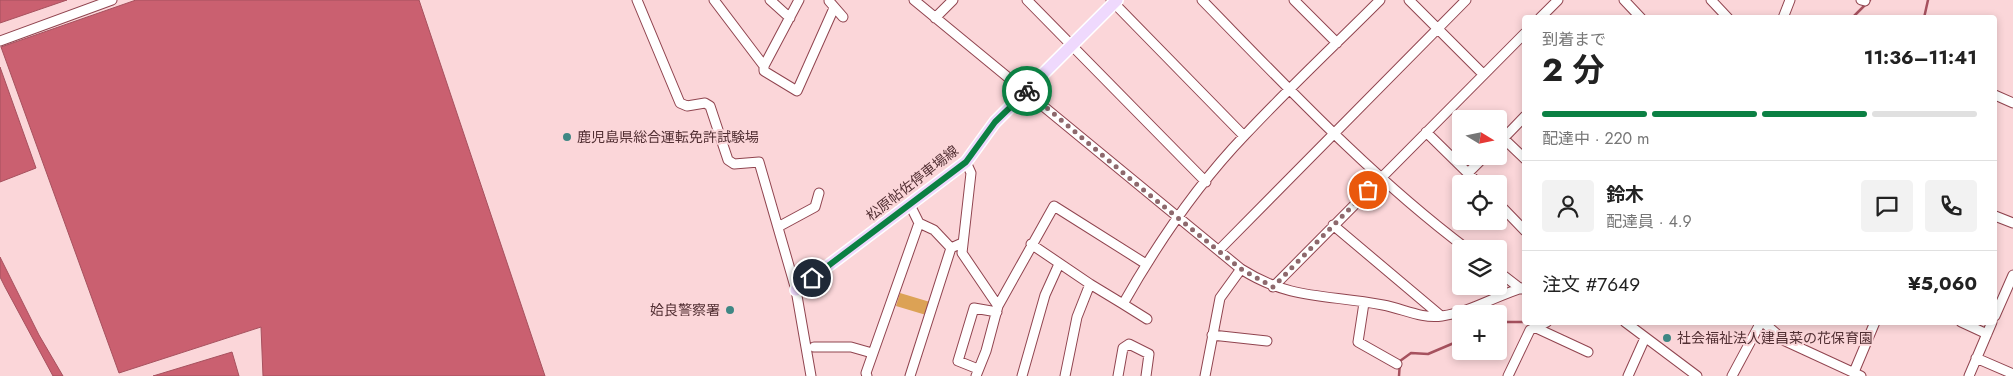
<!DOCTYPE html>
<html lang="ja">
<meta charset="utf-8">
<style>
body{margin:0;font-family:Jost,"Noto Sans JP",sans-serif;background:#f2f2f2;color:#222;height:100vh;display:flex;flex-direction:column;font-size:19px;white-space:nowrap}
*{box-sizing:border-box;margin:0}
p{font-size:16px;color:#767676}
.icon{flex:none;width:28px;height:28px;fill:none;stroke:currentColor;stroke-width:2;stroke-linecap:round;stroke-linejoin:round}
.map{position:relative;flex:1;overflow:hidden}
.panel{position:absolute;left:1522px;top:15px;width:475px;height:310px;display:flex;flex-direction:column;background:#fff;border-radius:5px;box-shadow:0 2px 8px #0003}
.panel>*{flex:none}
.needle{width:32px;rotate:100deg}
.buttons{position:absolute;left:1452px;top:110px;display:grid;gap:10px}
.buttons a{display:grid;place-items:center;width:55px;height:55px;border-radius:5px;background:#fff;box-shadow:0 2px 8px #0003;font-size:25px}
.pin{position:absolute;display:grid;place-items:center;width:42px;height:42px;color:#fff;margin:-21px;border:2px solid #fff;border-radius:50%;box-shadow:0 1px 5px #0007}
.courier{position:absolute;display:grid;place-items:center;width:50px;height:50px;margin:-25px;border:4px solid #0b8043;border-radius:50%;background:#fff;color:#222;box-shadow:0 1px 6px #0007}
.headline em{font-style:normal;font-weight:700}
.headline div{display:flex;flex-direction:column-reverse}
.headline{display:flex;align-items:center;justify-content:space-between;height:85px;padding:0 20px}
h1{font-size:32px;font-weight:700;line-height:38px}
.bar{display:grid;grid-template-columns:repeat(4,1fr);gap:8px 5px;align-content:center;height:60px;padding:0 20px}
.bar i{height:6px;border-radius:4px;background:#e0e0e0}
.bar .selected{background:#0b8043}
.bar p{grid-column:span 4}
.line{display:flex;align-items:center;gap:12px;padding:0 20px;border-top:1px solid #e0e0e0}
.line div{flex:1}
.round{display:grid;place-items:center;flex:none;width:52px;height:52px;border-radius:5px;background:#f2f2f2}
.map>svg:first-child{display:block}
.green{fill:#dca255}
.water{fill:#ca6070;stroke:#a6515e}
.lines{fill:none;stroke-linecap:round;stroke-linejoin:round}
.stream{stroke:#a6515e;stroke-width:2.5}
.minor-casing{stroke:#90444f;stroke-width:11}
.major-casing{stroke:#fff;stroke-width:14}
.minor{stroke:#fff;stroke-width:9}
.major{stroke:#efd9fd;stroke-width:11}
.done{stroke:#8d696d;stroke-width:5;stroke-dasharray:0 9}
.route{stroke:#0b8043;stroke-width:6}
.poi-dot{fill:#3f8784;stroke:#fbd6d9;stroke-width:2}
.labels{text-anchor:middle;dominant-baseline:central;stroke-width:4;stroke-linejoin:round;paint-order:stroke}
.poi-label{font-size:14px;fill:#522f33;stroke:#fbd6d9;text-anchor:start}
.street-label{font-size:14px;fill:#522f33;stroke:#fbd6d9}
</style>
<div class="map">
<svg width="2013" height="376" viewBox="0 0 2013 376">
<rect width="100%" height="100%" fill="#fbd6d9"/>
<path class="green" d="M900,293L930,302L926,315L896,306Z"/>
<path class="water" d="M0,0H67L0,23Z
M136,0H419L545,376H263L261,327L119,373L1,47Z
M0,67L36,168L0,182Z
M0,257L39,335L63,376H53L5,287L0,277Z
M232,352L239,376H153Z"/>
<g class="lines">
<path class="stream" d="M1852,18L1870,0
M1924,18L1928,0
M1499,324L1507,322H1527
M1399,376L1400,361L1411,353L1428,354L1461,340"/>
<defs>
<path id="minor" d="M637,0L680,103L687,106L705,103L710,106L728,160L734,164L759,162L796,290L811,376
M714,0L764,66L799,0
M770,0L790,18
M914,0L1241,269C1291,301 1329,294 1383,305C1404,309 1421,319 1442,316C1471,312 1497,295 1525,287
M1027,0L1206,182
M1111,0L1244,136
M1202,0C1287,87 1370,176 1467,249
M1294,0L1337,43
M1409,0L1483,74
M1624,0L1641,18
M1711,0L1728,18
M1861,0L1865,1
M829,1L843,17
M935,18L953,0
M1540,18L1558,0
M1783,18L1790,0
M0,41L112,0
M764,66V71L797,91L834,8
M1995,95L2013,103
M1426,132L1479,184
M1503,138L1525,159
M1499,143L1525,116
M966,162L971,173L962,253L998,306
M1468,173L1485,156
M1499,204L1525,231
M1995,216L2013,223
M919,223L934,230L951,248
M1333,225L1441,316
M778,227L815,207L819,193
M1031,244L1090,284
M1219,250L1466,0
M1499,272L1521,289
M1273,287L1525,33
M1364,303L1358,342L1397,364
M1123,304L1147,319
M1995,316L2013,275
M1625,322L1697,376
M1763,322L1785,341L1861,376
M1961,322L1987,334
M1534,327L1588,352
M1212,335L1267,341
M814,347H851L872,353
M1976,358L2013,374
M978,369L958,361L974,308L997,312
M1854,372L1875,322
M867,376L866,373L919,223L910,205
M910,376L951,248L962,243
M976,376L986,351L998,306L1054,206L1146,264
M1022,376L1045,295L1059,264
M1065,376L1077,317L1090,284L1123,304C1157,244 1197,185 1245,135C1289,88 1335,45 1380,0
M1118,376L1123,348L1129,344L1149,354L1146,376
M1205,376L1220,298L1241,269
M1508,376L1530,330L1547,322
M1628,376L1645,338
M1732,376L1761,322
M1969,376L1992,322"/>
<path id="major" d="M796,290L966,162L995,122L1117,0"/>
</defs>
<use href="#minor" class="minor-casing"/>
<use href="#major" class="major-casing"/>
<use href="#minor" class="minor"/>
<use href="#major" class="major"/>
</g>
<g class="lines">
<path class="done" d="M1027,91L1141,188L1241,269L1273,287L1368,190"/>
<path class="route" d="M812,278L966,162L995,122L1027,91"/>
</g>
<g class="poi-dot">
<circle cx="567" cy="137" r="5"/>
<circle cx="730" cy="310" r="5"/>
<circle cx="1667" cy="338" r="5"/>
</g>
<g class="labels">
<g class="poi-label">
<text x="577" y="137">鹿児島県総合運転免許試験場</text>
<text x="720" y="310" text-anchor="end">姶良警察署</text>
<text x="1677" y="338">社会福祉法人建昌菜の花保育園</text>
</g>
<g class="street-label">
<text transform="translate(912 183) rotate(-38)">松原帖佐停車場線</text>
</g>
</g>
</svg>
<div class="buttons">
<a><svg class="needle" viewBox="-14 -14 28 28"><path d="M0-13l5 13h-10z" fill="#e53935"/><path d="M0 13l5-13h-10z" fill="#767676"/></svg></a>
<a><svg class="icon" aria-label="locate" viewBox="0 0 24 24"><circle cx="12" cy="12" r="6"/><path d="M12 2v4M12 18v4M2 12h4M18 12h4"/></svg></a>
<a><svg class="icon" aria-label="layers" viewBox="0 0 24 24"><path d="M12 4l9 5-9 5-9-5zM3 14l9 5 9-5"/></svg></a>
<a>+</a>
</div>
<div class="pin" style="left:1368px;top:190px;background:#ea580c"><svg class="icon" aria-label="bag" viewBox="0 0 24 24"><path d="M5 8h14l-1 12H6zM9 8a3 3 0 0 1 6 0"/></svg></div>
<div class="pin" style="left:812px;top:278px;background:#1f2937"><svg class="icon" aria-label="home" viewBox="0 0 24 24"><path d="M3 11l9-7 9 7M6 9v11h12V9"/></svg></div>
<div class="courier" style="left:1027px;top:91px"><svg class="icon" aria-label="bike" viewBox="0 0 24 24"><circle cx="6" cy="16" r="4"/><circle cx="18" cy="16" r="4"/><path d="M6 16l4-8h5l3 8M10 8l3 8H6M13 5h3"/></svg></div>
<section class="panel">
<div class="headline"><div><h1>2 分</h1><p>到着まで</p></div><em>11:36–11:41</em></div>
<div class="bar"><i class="selected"></i><i class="selected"></i><i class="selected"></i><i></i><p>配達中 · 220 m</p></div>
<div class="line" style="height:90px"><a class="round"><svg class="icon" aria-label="person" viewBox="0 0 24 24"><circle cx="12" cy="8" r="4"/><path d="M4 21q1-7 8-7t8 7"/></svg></a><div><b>鈴木</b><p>配達員 · 4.9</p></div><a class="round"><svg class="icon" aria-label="chat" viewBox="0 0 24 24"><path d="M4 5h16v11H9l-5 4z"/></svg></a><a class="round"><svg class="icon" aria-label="phone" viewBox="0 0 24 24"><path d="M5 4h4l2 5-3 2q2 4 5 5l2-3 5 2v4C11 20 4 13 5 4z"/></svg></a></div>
<div class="line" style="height:65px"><div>注文 #7649</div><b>¥5,060</b></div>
</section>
</div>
